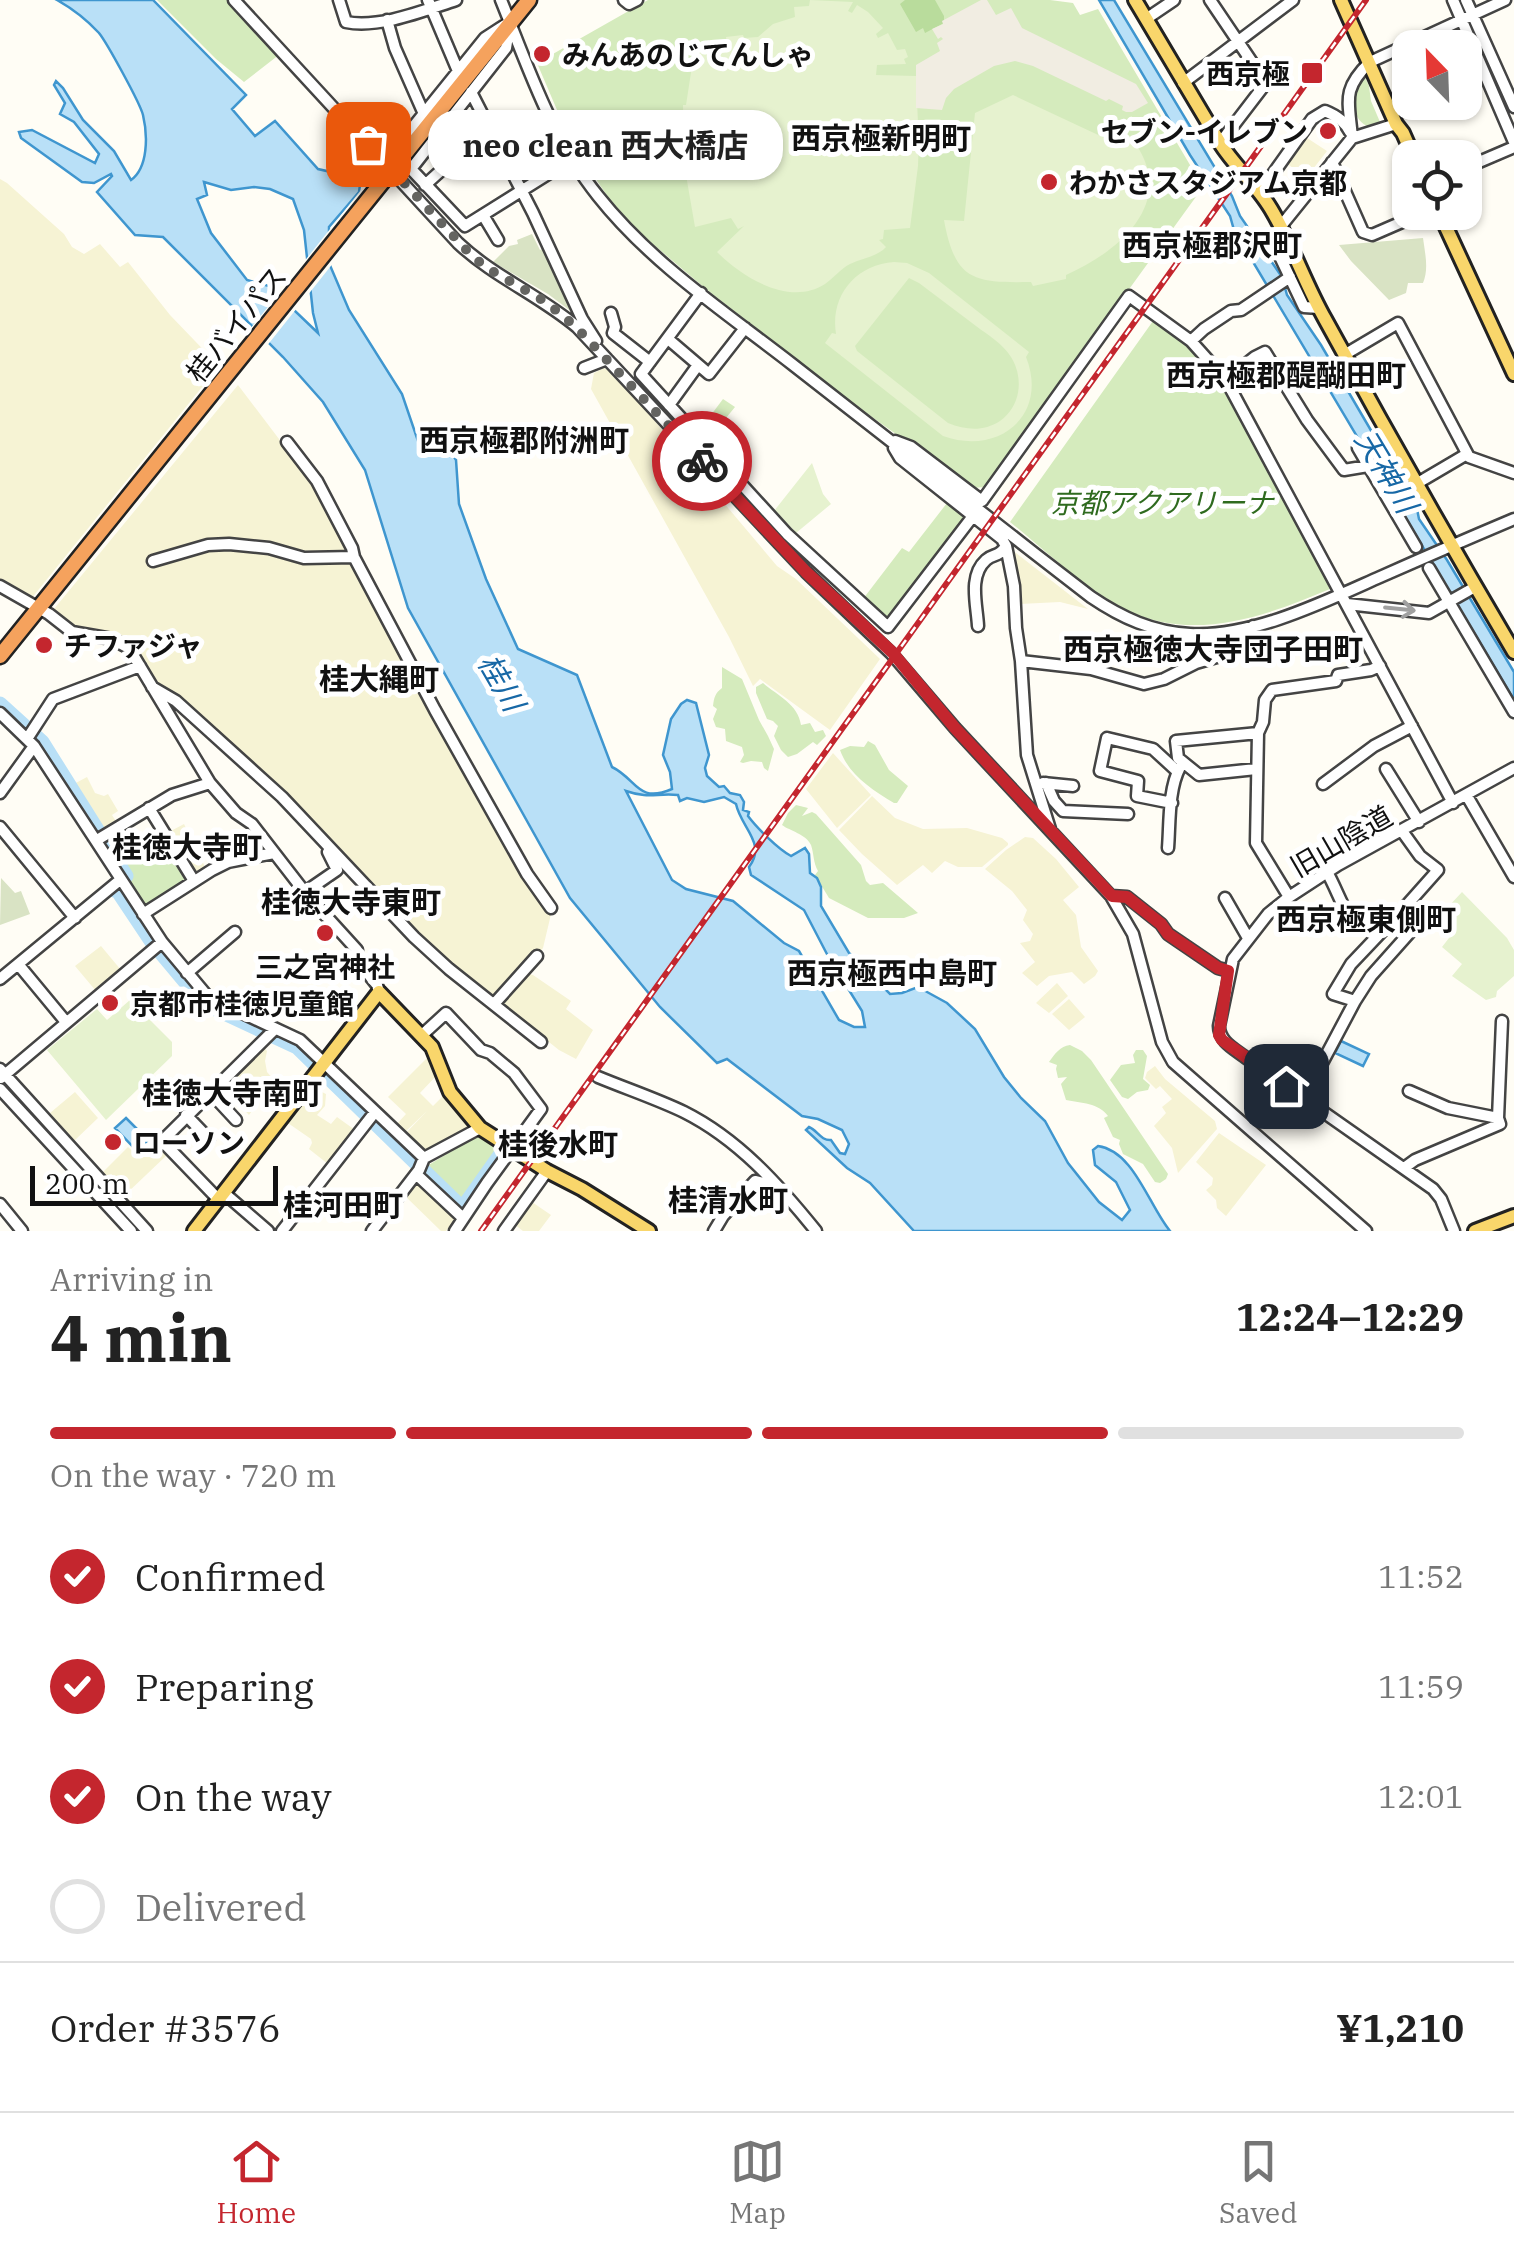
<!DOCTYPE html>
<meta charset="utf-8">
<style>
body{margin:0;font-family:"IBM Plex Serif","Noto Sans JP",serif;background:#f2f2f2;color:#222;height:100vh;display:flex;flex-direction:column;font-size:38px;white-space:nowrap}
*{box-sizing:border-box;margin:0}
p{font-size:32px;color:#767676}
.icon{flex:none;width:55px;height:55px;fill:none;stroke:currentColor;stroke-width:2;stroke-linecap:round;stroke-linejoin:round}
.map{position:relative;height:1231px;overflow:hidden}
.sheet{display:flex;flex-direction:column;background:#fff;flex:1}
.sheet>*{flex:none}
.needle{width:65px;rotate:337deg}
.fabs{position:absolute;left:1392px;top:30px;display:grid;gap:20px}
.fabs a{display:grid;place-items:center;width:90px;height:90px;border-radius:20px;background:#fff;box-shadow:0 2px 8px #0004;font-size:50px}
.scale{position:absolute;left:30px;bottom:25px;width:248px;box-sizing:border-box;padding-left:10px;border:5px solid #111;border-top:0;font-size:28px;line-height:35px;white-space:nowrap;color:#111;-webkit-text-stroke:8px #fff;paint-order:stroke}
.pin{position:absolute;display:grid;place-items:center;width:85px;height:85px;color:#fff;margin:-42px;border-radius:20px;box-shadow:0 5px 15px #0006}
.courier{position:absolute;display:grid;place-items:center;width:100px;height:100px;margin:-50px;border:8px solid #c4262e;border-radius:50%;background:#fff;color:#222;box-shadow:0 2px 12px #0007}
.bubble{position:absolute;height:70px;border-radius:30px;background:#fff;box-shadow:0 2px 8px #0004;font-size:32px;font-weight:700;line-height:70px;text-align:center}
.summary em{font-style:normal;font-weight:700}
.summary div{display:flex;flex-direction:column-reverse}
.summary{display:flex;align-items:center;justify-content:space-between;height:170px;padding:0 50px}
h1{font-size:65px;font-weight:700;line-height:75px}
.bar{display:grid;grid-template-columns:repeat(4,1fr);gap:15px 10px;align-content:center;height:120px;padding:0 50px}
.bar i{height:12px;border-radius:8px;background:#e0e0e0}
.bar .active{background:#c4262e}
.bar p{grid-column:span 4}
.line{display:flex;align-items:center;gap:25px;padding:0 50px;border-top:2px solid #e0e0e0}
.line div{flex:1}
ol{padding:0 50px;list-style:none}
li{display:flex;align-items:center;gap:30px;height:110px}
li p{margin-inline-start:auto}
li .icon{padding:10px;border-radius:50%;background:#c4262e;color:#fff;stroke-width:4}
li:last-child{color:#767676}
li i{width:55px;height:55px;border:5px solid #e0e0e0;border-radius:50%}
.menu{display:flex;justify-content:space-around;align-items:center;height:140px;border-top:2px solid #e0e0e0;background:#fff;font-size:28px;color:#767676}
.menu a{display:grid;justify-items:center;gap:5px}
.menu .active{color:#c4262e}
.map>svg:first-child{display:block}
.farmland{fill:#f6f3d4}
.green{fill:#d5ebbd}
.forest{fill:#b9dc9c}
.cemetery{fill:#d9e3c4}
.pitch{fill:#e6f2cf;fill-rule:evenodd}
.plaza{fill:#f1ede2}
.water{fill:#b9e0f7;stroke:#3f96cf;stroke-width:2.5;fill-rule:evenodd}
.pier{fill:#fffdf5}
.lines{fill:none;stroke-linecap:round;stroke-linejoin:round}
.river{stroke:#b9e0f7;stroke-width:15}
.minor-casing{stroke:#444;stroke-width:15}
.major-casing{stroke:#222;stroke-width:18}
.highway-casing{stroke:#222;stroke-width:19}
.minor{stroke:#fff;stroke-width:10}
.major{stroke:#f9d66b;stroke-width:12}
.highway{stroke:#f5a25d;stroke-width:14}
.rail-casing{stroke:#c4262e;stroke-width:6}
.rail{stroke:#fff;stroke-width:2.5;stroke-dasharray:8;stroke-linecap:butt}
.oneway{stroke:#a0a0a0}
.done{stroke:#646461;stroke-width:10;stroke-dasharray:0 18}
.route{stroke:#c4262e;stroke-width:12}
.poi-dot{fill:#c4262e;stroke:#fff;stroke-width:4}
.labels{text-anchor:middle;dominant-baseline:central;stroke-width:10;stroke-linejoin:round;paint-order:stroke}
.poi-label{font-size:28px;font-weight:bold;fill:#111;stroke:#fff;text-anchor:start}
.street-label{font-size:28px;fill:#111;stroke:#fff}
.park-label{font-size:28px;font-style:italic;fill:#2f6b1f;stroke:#fff}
.neighbourhood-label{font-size:30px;font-weight:bold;fill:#111;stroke:#fff}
.water-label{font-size:30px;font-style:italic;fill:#1768a6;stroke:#fff}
</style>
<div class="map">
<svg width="1514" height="1231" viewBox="0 0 1514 1231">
<rect width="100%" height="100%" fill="#fffdf5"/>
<path class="farmland" d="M1304,136L1327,151L1306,178L1285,162Z
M0,179L7,183L64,234L72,247L84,254L100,244L120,267L128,262L170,315L219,366L31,599L0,582Z
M604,368L612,371L632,394L777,566L796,579L880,659L830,730L760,679L753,686L729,637L591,389L594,373Z
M238,385L304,472L324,505L552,910L543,948L537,957L494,997L487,996L438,957L201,719L150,678L129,647L68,625L61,620L54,609Z
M1011,549L1088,609L1060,602L1020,604Z
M833,753L871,795L837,828L806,789Z
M87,777L95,793L104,796L108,794L118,811L112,815L117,823L103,832L100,831L72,785Z
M872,796L895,818L923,829L967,828L1002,838L1008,843V845L982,867H958L945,861L932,873L923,865L897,885L862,854L839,830Z
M184,824L206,869L198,874L193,873L169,832Z
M1025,837L1033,838L1056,859L1079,887L1063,900L1076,915L1081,947L1098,971L1095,976L1084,984L1072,972L1049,976L1037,986L1022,973L1035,962L1020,943L1030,941L1033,934L1023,920L1027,910L1012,891L985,869L1006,850Z
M101,946L121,970L96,991L75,966Z
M529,974L533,975L571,1001L566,1009L593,1030L576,1059L559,1050L502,1005V998Z
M1057,983L1068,996L1049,1013L1036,1003Z
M1069,999L1085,1017L1069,1030L1052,1014Z
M262,1045L267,1051L265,1061L267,1072L274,1080L249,1115L221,1085Z
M431,1054L438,1074L420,1093L433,1106L446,1093L471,1123L470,1127L428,1151H421L404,1135L427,1111L403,1134L395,1126L406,1114L388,1097Z
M1155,1066L1165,1079L1215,1121L1217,1129L1178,1173L1172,1148L1154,1126L1166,1113L1162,1107L1172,1099L1160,1086L1156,1089L1145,1078L1147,1072Z
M312,1087L326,1094L325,1106L317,1115L331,1124L337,1117L355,1130L328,1164L309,1149L312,1143L311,1139L285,1121Z
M75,1092L98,1118L74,1141L50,1113Z
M1219,1133L1266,1165L1226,1216L1217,1208L1216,1200L1206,1190L1212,1185L1213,1178L1196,1162Z
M154,1140L167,1155L125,1195L103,1172L128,1147L138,1156Z
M418,1180L456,1218L446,1231H441L403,1194L412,1181Z
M532,1202L551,1215L539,1231H523L514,1224Z"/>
<path class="green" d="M157,0H231L280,54L244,82L216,59Z
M648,0H1050L1073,3L1080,15L1098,9L1203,187L986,487L972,488L855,405L707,290L641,234L610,200L585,163L563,124L537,63Z
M1364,75L1369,86L1371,101L1380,122L1367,126C1348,117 1354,90 1364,75Z
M1153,321L1196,352L1222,383L1331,588L1330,589C1266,616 1195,642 1128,611C1089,593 1044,549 1010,522Z
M723,399L735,407L717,429L719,432L710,443L699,431Z
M947,503L963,515V521L890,619L886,620L863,599L902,548L909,552Z
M722,667L742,679L759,720L768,736L774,749L768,771L764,768L762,762L751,761L743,763L740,762L744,755L742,747L726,741L725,729L716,727L713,719L717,709L713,706C714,698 715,693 722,688Z
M763,683C778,696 798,704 801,725L810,723L815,732L823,730L826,736L817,745L813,742L797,754L788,757L781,750L774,736L778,726L773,721L767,719L756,693V687Z
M868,741L875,745L889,770L908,786L897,803H894C871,789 849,775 840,750L850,746L864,747Z
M796,805L808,808L802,816L812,812L816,814L861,865L866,881L870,885L883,883L918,913L904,918H868L829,898L815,875L818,871C813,862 814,854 811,845C806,834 790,831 782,825L788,813Z
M164,839L187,877L186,882L149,906L144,905L127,879L128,875L122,864Z
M1070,1045L1082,1051L1091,1060L1168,1174L1166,1179L1160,1183L1155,1182L1143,1164L1123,1154L1119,1144L1120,1140L1113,1137L1104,1118L1108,1116C1099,1103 1081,1103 1066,1100L1061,1084L1067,1077L1058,1078L1056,1069L1057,1065L1049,1062C1055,1054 1060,1046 1070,1045Z
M1136,1050H1143L1147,1056L1143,1079L1150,1085L1148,1090L1137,1092L1128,1099L1122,1097L1110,1080L1121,1065L1135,1063L1133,1055Z
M484,1135L502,1147L462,1203L426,1169L427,1166L476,1136Z"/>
<path class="forest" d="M905,0H935L944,16V23L925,33L923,28L916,32L900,4Z"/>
<path class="cemetery" d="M532,234L540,250L545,248L576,310L572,312L548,294L493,262L509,246L518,244L517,240Z
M1423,238C1425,253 1429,269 1423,283H1408L1406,293L1389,300L1351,261L1339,245Z
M1,878L15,893L21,891L30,914L0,925Z"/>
<path class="pitch" d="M810,0L853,2L848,11L852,13L857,5L868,12L883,28L876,34L878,38L888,33L897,50L905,49L908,57L904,59L906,64L877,65L876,75L916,76L918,124H921V136L919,137L918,166L910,228L884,230L883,239L879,240L886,247C877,257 862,258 850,264C840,269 834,278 825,284C789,307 742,277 717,252L744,226L738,229L731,218L695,227L686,175L684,174L683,105H686L694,53L707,45H727L726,37L743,35L744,38L758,37L773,24L795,17L794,7L809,6Z
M1013,95L1111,141L1119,125C1186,189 1131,246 1066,275V279L1033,286L1031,282C974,283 955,281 944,220L964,221L975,113Z
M894,262L907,263L929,273L1029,352L1026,357C1049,415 999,456 943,436L825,343L832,333L836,334C830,296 855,265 894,262ZM909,278L919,283C938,297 957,312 976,326C988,335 1003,344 1011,357C1024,378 1021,406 1000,421C983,432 966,430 948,423L857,351L855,346Z
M812,463L823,494L831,504L796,533L774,511Z
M1462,892L1507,938L1514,950V976L1497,991L1496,997L1486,1000L1452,976L1462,964L1442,947L1449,938L1433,923Z
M130,1000L172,1042V1056L106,1120L47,1050L97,1009L107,1020Z"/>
<path class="plaza" d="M981,0H987L996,15L1011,8L1022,28L1136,84L1148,103L1132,112H1126L1122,110L1123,106L1109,99L1106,101L1033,66L1015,61L994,66L954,89L946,98L942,110L916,108V65L940,51L937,43L943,39L941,37L938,39L932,29L943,24L942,21Z"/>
<path class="water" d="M57,0H153L246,95L232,109L255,136L275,121L318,169L353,177L360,185L359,192L329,227V263L349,310L402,394L419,444L438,430L456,460L459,504L486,579L518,649L577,675L612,767C637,779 637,804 672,789L670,772L663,755L671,719L681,704L687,700L696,703L709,755L705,768L707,776L719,787L724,786L730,793L740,795L744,802L743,810L749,812L748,816C757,828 778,849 791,856L805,848L809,854L810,873L817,878L821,887V906L849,953L890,994L902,993L918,987L947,1003L975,1029L1004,1077L1021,1098L1045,1121L1068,1163L1099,1202L1122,1220L1130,1210L1116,1182L1095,1165L1093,1150L1098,1146C1134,1151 1149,1206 1170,1231H914L870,1183L847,1168L806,1130L809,1127C817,1130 821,1141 831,1140L840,1153L845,1154L849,1144L842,1130L818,1119L802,1116L727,1059L717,1063L660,1007L570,898L408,608L365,470L323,402L283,357L163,237L135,235L97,192L112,176L111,174L94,183L82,182L21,138L19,132L32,130L95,163L99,154L74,122L60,114L65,103L54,85L56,81L63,88L83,120L114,151L131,180C148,168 148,136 143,115C140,103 107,43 99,33C86,19 73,9 57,0ZM204,182L231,190L254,187L270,189L293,199L304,230L313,313L318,333L269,286L247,280L211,233L197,199L207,195ZM626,791C649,799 656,793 678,795L680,801L687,798L704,802L724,797L736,804C741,828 767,843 749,867L751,875L804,910L829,958L862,1011L865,1027H854L839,1020L799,951L784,943L733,901L686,889L672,880Z
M1099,0H1114L1232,196L1240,216L1282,277L1287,295L1321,345L1417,509L1419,519L1447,560L1514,672V700L1234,230L1230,216L1190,155Z
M1341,1041L1369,1054L1363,1066L1335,1053Z
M126,1118L148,1140L137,1151L115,1128Z"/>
<path class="pier" d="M365,185L364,194L334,229V262L307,296L303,263Z
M281,291L297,308L266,347L249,330Z"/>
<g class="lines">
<path class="river" d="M0,704L42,742L126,876
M114,890L118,891L152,942L203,1003L297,1047L460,1206H464L503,1151"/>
<defs>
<path id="minor" d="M234,0L458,243C494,277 539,295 577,327L806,572L891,653L955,728L1111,896L1133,934L1162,1042L1173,1062L1366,1231
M339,0L346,22C379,29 425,10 456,0
M428,0L458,71
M501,0C528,67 552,139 598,196C651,263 725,312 792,364C892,442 991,520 1091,597C1122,618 1153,632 1190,634C1251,638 1326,601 1380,577C1425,557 1469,538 1514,519
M624,0L629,4L637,0
M1210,0L1266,83L1220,143
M1453,0L1514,142
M1466,0L1514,107
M1146,19L1174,0
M387,20L395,48L424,114
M510,24L506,48L411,169L465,226L572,159
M1183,83L1293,0
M471,92L533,213L582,319L596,341
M1352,138C1349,101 1341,90 1370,62L1505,0
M393,152L485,38L505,25
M1332,162L1363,232L1372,235L1425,212
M1465,168L1514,147
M425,185L489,127
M1260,192L1312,119L1325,111C1335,115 1345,121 1350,132
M483,215L498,240
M701,293L641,374L787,534L888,627L973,516
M1319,308L1304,307L1274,244L1279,236L1281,226L1352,138L1396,124
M611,313L615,327L613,333L650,362
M668,339L709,374L745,328
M1191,341L1204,329L1231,311L1241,310L1290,277
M1344,355L1398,323L1469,457L1514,473
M584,368L607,359
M1226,380L1255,357L1265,352L1307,420L1344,470L1368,466
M669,405L698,365
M895,441L911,447L982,501L1129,296L1191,341L1226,380L1453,803
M287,442L317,481L352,548L354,557L435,710L527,874L551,908
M894,448L900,458L1002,539L1006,546L1014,586L1016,628L1021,661L1027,755L1050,829
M1358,448L1416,547
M1416,484L1467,454
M153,561L208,545L229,544L269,548L304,558L354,557
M1429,568L1514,712
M0,586L49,614L72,632L112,639L129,648L210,783L236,813L252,824L307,895L357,950L353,955L377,985L379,992
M1347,604L1429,613L1475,587
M978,626C977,605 968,576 986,560C994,553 998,558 1006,546
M1021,661L1091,669L1144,684L1164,679L1196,663L1251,647L1257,642L1253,626
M152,687L176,701L282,797L414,937L449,969L541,1042
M0,713L34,746L162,942L208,997L300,1040L424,1158L480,1128
M27,739L53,699L140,666
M1256,769L1199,775L1178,758L1176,741L1258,733
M1386,769L1419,822
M1043,783L1073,786
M1046,783L1054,801L1063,811L1128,814
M1323,784L1374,746L1412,726
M0,793L34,746
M1467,796L1514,877
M1172,803L1137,796L1138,781L1100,771L1107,738L1153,749L1177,771
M149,808L194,881
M0,827L75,918
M97,840L172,795L210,783
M1168,848C1170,823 1168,790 1180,767
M1327,872C1336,888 1341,904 1351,920
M305,892L337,870L328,852
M1111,896L1127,897L1161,924L1168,934L1218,968L1229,971
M1289,897L1256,843L1258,733L1263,722L1265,700L1272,690L1336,681L1338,675L1371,670L1380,666
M1225,898L1248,938
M143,914L212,870L228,862L274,853
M18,964L66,1022
M187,973L235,932
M0,979L120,880
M1355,1001L1333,994L1351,964L1406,906L1438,870L1420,856L1402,831
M494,1004L537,956
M422,1035L446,1013L481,1050L490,1053L514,1073L541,1109L487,1183L455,1231
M0,1069L147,1231
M598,1077C627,1089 657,1099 684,1112C738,1139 779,1185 816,1231
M1,1078L162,942
M0,1089L131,1231
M210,1092L236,1120
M1304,1097L1355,1001L1371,976L1420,921L1406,906
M186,1115L209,1139
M1498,1118L1502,1021
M1404,1168L1415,1160L1500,1124L1498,1118L1448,1108L1409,1091
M416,1174L463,1218
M224,1193L268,1231
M219,1200L162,1141L275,1029
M0,1204L22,1231
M282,1231L375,1112
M372,1231L419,1170L424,1158
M504,1231L547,1171
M714,1231L723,1216L755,1181L773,1185
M1454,1231L1441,1199L1433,1189L1245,1057C1233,1048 1219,1041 1219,1026L1233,959L1268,914L1289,897L1338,865L1514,768"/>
<path id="major" d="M1135,0L1220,143C1235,167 1257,185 1271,209C1292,244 1305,284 1325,319C1386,431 1449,542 1514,652
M1341,0L1396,124L1403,133L1414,158
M1439,212L1514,374
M194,1231L379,992L432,1047L450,1092L480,1128L547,1171L582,1189L649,1231
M1475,1231L1514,1216"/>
<path id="highway" d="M0,656L529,0"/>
</defs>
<use href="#minor" class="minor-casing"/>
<use href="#major" class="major-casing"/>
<use href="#highway" class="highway-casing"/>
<use href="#minor" class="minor"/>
<use href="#major" class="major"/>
<use href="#highway" class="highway"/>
<defs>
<path id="rail" d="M481,1231L1366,0"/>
</defs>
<use href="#rail" class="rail-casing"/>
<use href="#rail" class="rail"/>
</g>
<defs><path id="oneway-shaft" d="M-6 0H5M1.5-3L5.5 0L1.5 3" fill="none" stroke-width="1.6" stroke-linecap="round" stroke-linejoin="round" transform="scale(2.5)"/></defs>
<use class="oneway" href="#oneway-shaft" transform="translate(1400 609) rotate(6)"/>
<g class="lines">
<path class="done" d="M368,144L472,256L487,268L546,302L576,327L702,461"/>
<path class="route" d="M702,461L806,572L892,652L955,728L1112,896L1127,897L1161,924L1168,934L1218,968L1228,971L1219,1035L1222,1040L1286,1086"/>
</g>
<g class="poi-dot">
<circle cx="542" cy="54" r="10"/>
<rect x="1300" y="61" width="24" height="24" rx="5"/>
<circle cx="1328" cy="131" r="10"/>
<circle cx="1049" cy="182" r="10"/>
<circle cx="44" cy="645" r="10"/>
<circle cx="325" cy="933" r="10"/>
<circle cx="110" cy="1003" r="10"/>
<circle cx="113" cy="1142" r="10"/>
</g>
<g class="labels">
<g class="poi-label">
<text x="562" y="54">みんあのじてんしゃ</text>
<text x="1290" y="73" text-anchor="end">西京極</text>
<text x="1308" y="131" text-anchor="end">セブン-イレブン</text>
<text x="1069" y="182">わかさスタジアム京都</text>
<text x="64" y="645">チファジャ</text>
<text x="325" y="966" text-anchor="middle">三之宮神社</text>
<text x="130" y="1003">京都市桂徳児童館</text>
<text x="133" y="1142">ローソン</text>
</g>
<g class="street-label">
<text transform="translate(236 324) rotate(-51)">桂バイパス</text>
<text transform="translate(1341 841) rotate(-30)">旧山陰道</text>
</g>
<g class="park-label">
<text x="1162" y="502">京都アクアリーナ</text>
</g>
<g class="neighbourhood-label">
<text x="881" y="137">西京極新明町</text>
<text x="1212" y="244">西京極郡沢町</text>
<text x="1286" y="374">西京極郡醍醐田町</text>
<text x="524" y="439">西京極郡附洲町</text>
<text x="1213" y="648">西京極徳大寺団子田町</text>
<text x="379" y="678">桂大縄町</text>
<text x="187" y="846">桂徳大寺町</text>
<text x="351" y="901">桂徳大寺東町</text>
<text x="1366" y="918">西京極東側町</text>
<text x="892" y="972">西京極西中島町</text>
<text x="232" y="1092">桂徳大寺南町</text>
<text x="558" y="1143">桂後水町</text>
<text x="728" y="1199">桂清水町</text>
<text x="343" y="1204">桂河田町</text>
</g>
<g class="water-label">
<text transform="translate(1387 471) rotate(59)">天神川</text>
<text transform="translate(502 682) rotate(60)">桂川</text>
</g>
</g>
</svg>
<div class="fabs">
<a><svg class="needle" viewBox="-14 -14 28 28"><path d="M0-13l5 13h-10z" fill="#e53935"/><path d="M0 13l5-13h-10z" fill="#767676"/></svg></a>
<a><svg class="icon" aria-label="locate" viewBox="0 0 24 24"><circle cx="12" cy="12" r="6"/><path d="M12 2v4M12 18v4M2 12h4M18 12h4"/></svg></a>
</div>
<div class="scale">200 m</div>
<div class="pin" style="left:368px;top:144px;background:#ea580c"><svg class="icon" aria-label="bag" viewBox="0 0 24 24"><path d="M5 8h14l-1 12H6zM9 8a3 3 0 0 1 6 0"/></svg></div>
<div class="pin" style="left:1286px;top:1086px;background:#1f2937"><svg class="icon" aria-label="home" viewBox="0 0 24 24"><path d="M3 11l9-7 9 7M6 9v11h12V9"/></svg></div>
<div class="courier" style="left:702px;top:461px"><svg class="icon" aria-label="bike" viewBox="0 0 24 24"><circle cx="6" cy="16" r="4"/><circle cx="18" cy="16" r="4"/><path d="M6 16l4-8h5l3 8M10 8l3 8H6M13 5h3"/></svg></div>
<div class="bubble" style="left:428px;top:110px;width:355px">neo clean 西大橋店</div>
</div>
<section class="sheet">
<div class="summary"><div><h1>4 min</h1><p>Arriving in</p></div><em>12:24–12:29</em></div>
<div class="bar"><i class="active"></i><i class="active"></i><i class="active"></i><i></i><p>On the way · 720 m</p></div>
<ol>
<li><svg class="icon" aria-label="check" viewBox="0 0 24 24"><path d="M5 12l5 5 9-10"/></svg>Confirmed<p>11:52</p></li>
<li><svg class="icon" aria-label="check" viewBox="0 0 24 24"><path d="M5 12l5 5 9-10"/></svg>Preparing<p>11:59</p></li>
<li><svg class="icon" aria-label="check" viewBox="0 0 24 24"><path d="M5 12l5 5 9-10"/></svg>On the way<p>12:01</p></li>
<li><i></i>Delivered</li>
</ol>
<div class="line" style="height:130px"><div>Order #3576</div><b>¥1,210</b></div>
</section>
<nav class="menu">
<a class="active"><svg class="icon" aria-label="home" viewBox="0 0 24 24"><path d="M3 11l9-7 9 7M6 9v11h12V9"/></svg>Home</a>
<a><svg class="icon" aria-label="map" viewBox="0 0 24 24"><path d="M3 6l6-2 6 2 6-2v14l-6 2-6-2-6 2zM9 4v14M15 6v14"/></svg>Map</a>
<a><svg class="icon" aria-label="saved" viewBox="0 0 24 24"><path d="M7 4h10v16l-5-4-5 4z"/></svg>Saved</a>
</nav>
